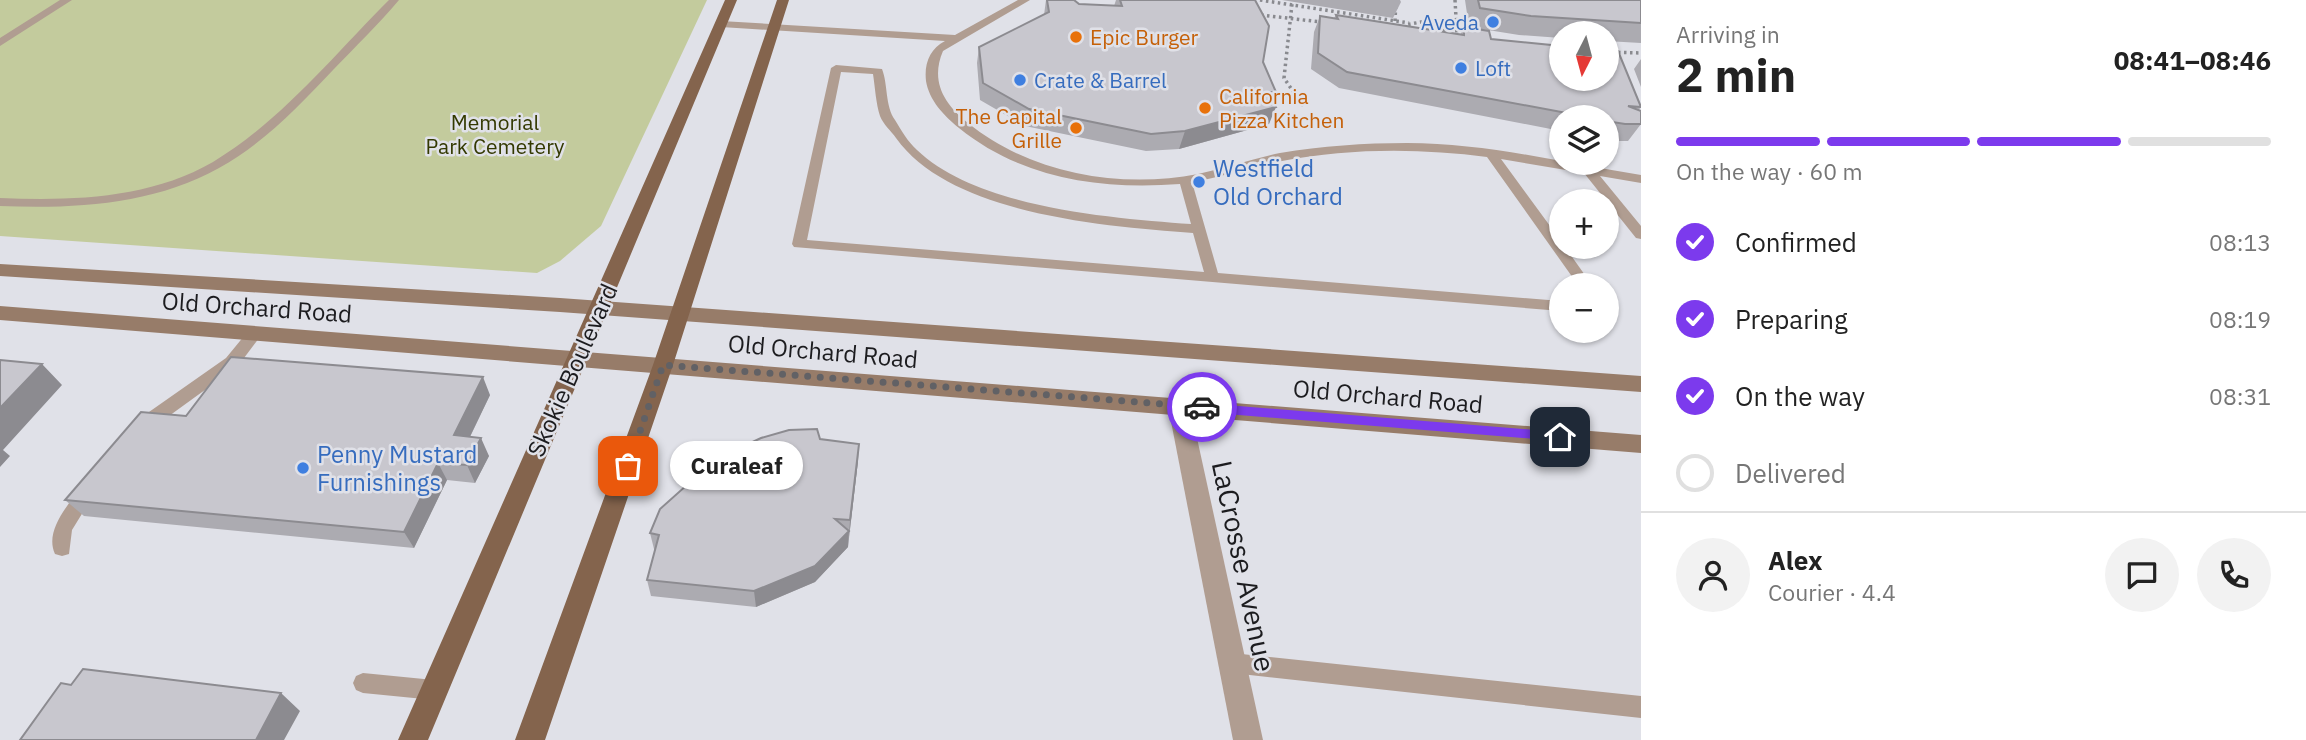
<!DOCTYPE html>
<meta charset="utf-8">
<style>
body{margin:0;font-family:"IBM Plex Sans",sans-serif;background:#f2f2f2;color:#222;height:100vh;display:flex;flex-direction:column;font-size:26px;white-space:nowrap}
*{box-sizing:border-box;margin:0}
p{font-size:23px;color:#767676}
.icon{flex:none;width:38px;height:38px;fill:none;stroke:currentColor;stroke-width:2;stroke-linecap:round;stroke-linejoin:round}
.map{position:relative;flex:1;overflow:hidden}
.side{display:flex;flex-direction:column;background:#fff;width:665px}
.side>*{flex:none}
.needle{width:46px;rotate:186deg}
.fabs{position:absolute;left:1549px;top:21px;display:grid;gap:14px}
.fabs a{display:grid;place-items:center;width:70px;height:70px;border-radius:50%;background:#fff;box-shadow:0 2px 5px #0004;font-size:35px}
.pin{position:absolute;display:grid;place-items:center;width:60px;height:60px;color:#fff;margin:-30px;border-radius:14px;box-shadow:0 4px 10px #0006}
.courier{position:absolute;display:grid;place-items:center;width:70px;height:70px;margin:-35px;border:5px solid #7c3aed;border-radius:50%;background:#fff;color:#222;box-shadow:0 2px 9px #0007}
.bubble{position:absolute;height:49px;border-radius:24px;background:#fff;box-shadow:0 2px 5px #0004;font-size:23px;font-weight:700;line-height:49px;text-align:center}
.headline em{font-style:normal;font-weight:700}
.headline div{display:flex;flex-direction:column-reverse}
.headline{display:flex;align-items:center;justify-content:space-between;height:119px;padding:0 35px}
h1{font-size:46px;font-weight:700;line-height:52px}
.bar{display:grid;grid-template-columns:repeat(4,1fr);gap:10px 7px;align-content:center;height:84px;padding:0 35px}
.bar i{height:9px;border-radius:5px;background:#e0e0e0}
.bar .active{background:#7c3aed}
.bar p{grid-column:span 4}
.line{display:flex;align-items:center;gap:18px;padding:0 35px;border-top:2px solid #e0e0e0}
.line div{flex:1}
.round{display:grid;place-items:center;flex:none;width:74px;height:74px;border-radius:37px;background:#f2f2f2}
ol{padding:0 35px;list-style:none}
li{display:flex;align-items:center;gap:21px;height:77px}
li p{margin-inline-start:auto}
li .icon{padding:7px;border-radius:50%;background:#7c3aed;color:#fff;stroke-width:4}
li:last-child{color:#767676}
li i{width:38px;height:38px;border:4px solid #e0e0e0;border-radius:50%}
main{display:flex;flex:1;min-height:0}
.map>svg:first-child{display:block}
.green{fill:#c3cb9d}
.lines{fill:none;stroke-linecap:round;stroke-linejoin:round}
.path{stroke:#898a8f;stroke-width:3.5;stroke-dasharray:2.5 3.5;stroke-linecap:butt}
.service{fill:#b09d91;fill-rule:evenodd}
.minor{fill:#b09d91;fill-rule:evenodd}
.secondary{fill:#977c69;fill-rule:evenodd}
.primary{fill:#84644d;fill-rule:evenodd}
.wall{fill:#acabb1}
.shaded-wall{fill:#8c8b90}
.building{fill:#c8c7ce;stroke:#8c8b90;stroke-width:2}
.route{fill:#7c3aed}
.done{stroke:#616165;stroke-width:7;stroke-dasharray:0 12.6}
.shop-dot{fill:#3f7fe0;stroke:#e0e1e8;stroke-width:2.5}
.food-dot{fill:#e8710a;stroke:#e0e1e8;stroke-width:2.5}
.labels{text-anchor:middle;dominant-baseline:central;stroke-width:5;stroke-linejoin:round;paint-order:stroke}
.far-shop-label{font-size:21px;fill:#366cbe;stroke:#e0e1e8;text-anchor:start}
.far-food-label{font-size:21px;fill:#c56008;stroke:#e0e1e8;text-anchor:start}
.far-park-label{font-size:21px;fill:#333901;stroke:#e0e1e8}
.shop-label{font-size:24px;fill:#366cbe;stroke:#e0e1e8;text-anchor:start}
.street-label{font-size:24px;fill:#1c1c1f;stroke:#e0e1e8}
.near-street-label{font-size:28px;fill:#1c1c1f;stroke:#e0e1e8}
</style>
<main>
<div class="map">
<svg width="1641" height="740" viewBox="0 0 1641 740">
<rect width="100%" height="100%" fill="#e0e1e8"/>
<path class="green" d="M0,0H707L601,226L560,261L537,273L0,236Z"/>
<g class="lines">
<path class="path" d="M1260,0L1409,23
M1455,0L1457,35
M1292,4L1284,78L1303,106
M1261,15L1321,22
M1395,21L1396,0
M1421,22L1443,28L1450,37L1428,41L1406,31L1405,25Z
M1606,52L1641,53"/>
<path class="service" d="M60,0H72L0,46V38Z
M389,0H399C378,25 355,47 333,70C299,106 263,144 219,168C153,205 74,209 0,206V198C71,201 149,199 213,162C281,121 333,56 389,0Z
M1018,0H1030L943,51C930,81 944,104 968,123C1031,174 1120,189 1198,174C1226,168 1252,159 1280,153C1322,146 1364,143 1407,143C1487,143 1563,163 1641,175V183L1600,176L1641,226V239L1636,238L1584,173L1501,159L1561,241V247H1565L1592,285H1578L1487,157C1420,148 1349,148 1282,161C1252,166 1223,177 1192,182L1218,273L1561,301V311L794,247L792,244L831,68L836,65L882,69C888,84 885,106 895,120C901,130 908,142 917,150C978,208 1111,218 1191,224L1180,184C1101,190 1022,179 959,128C944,116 929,100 926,81C924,63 930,49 945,41L721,27L716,24L721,21L955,35ZM841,72L873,74C875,87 876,104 880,116C883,124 891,131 896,138C951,215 1105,226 1193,233L1204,272L807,240Z
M254,329L262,334L238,366L151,429H139L137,424L139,419L226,358L249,330Z
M87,484L93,486L96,491L72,530L69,554L62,556L55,554C44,530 69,505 81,486Z
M1232,653L1641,696V718L1232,673L1225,670L1222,663L1225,656Z
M363,673L434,680L441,683L445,690L441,697L434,700L363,693L356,690L353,683L356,676Z"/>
<path class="minor" d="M1179,398L1187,400L1190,406L1263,740H1233L1168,406L1171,400Z"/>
<path class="secondary" d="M0,264L560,298L1641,376V392L560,312L0,276Z
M0,306L1641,435V453L0,320Z"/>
<path class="primary" d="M725,0H737L428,740H398Z
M777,0H789L673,365L545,740H515L653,365Z"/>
</g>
<path class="wall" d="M1046,0H1074L1079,4L1114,6L1116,0H1255L1263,62L1276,92L1273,99L1269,124L1179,149L1146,151L1025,126L980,100L977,63L979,47L1044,15Z
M1282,0H1400L1401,2L1393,18Z
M1465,0H1641V43L1606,41V33H1561V38L1519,35L1469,27Z
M1336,15L1460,35L1464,27L1641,106L1639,110L1641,124L1628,141H1612L1606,140V117H1561V131L1339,88L1311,69L1314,32L1320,16L1334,18Z
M1641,59V87L1634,69Z
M490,395L470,437L489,456L475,483L447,480L414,548L84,516L65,500L186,416Z
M820,439L858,461L848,547L815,582L756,607L651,596L647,580L655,550L654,549L650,533Z"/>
<path class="shaded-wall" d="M1276,107L1269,124L1179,149L1185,131Z
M42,364L62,385L3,450L10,456L0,467V408Z
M483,377L490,395L462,453L454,435Z
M481,438L489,456L475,483L467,465Z
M859,444L858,461L849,537L850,520Z
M438,463L447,480L414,548L404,532Z
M849,531L848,547L815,582L756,607L754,591Z
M281,693L300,711L284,740H256Z"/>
<path class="building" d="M1047,0H1074L1079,4L1122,6L1120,0H1255L1269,26L1263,62L1276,92H1270L1276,107L1185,131L1151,134L1029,109L983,83L979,47L1049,12Z
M1478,0H1641V23L1531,16L1480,8Z
M1336,15L1464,35V27L1489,31L1491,39L1561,46V79H1606V50L1618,51L1641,107L1628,106L1641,111V124H1625L1606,121V117H1588L1347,72L1318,53L1320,16L1338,19Z
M231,357L483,377L454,435L481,438L467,465L438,463L404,532L65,500L141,412L186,416Z
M0,360L42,364L0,408Z
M817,429L820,439L859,444L850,520L835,519L849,531L815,566L754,591L647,580L659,535L650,533L660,509L716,459L761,438L789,430Z
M83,669L281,693L256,740H20L61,683L71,685Z"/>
<path class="route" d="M1202,403L1560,432L1566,437L1560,441L1202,412L1196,407Z"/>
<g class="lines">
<path class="done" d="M628,466L663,365L1202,407"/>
</g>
<g class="shop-dot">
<circle cx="1493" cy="22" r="7"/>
<circle cx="1461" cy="68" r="7"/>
<circle cx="1020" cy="80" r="7"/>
<circle cx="1199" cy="182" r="7"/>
<circle cx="303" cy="468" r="7"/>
</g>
<g class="food-dot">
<circle cx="1076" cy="37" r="7"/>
<circle cx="1205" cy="108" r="7"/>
<circle cx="1076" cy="128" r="7"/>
</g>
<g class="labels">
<g class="far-shop-label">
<text x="1479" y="22" text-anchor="end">Aveda</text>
<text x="1475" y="68">Loft</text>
<text x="1034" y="80">Crate &amp; Barrel</text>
</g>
<g class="far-food-label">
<text x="1090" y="37">Epic Burger</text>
<text x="1219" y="96">California<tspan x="1219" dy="24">Pizza Kitchen</tspan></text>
<text x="1062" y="116" text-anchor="end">The Capital<tspan x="1062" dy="24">Grille</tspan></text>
</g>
<g class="far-park-label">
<text x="495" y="122">Memorial<tspan x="495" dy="24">Park Cemetery</tspan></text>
</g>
<g class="shop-label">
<text x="1213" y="168">Westfield<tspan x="1213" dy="28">Old Orchard</tspan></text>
<text x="317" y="454">Penny Mustard<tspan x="317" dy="28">Furnishings</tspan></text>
</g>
<g class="street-label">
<text transform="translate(257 307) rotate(4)">Old Orchard Road</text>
<text transform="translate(823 351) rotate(5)">Old Orchard Road</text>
<text transform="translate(572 370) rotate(-66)">Skokie Boulevard</text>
<text transform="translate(1388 396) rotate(5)">Old Orchard Road</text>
</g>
<g class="near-street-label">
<text transform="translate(1244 566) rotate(78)">LaCrosse Avenue</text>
</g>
</g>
</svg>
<div class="fabs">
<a><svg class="needle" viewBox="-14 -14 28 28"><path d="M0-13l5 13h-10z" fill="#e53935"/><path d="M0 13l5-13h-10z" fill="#767676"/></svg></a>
<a><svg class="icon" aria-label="layers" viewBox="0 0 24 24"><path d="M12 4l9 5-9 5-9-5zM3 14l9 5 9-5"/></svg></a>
<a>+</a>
<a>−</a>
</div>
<div class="pin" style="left:628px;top:466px;background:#ea580c"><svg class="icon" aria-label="bag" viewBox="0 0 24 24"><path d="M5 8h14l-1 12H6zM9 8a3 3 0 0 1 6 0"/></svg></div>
<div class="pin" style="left:1560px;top:437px;background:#1f2937"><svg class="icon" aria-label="home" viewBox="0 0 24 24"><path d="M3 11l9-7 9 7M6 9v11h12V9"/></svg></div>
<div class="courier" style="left:1202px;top:407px"><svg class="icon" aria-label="car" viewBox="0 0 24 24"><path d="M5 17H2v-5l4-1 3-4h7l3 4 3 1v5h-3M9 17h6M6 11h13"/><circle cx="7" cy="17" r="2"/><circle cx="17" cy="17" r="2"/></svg></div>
<div class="bubble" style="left:670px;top:441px;width:133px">Curaleaf</div>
</div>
<section class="side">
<div class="headline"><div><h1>2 min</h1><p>Arriving in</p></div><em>08:41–08:46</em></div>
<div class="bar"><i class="active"></i><i class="active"></i><i class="active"></i><i></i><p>On the way · 60 m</p></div>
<ol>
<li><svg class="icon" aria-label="check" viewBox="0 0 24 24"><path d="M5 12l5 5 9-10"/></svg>Confirmed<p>08:13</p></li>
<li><svg class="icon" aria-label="check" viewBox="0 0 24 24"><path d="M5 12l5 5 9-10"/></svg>Preparing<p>08:19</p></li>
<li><svg class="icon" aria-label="check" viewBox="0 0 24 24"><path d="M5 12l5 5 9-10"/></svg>On the way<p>08:31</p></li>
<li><i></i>Delivered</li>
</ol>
<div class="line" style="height:126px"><a class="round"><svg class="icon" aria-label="person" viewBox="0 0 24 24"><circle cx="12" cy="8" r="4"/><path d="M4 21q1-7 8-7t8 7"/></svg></a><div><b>Alex</b><p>Courier · 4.4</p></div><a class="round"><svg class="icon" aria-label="chat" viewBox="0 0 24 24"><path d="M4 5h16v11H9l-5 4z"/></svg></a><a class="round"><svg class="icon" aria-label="phone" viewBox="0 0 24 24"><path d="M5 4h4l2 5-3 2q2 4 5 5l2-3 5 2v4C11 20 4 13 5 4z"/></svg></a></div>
</section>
</main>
